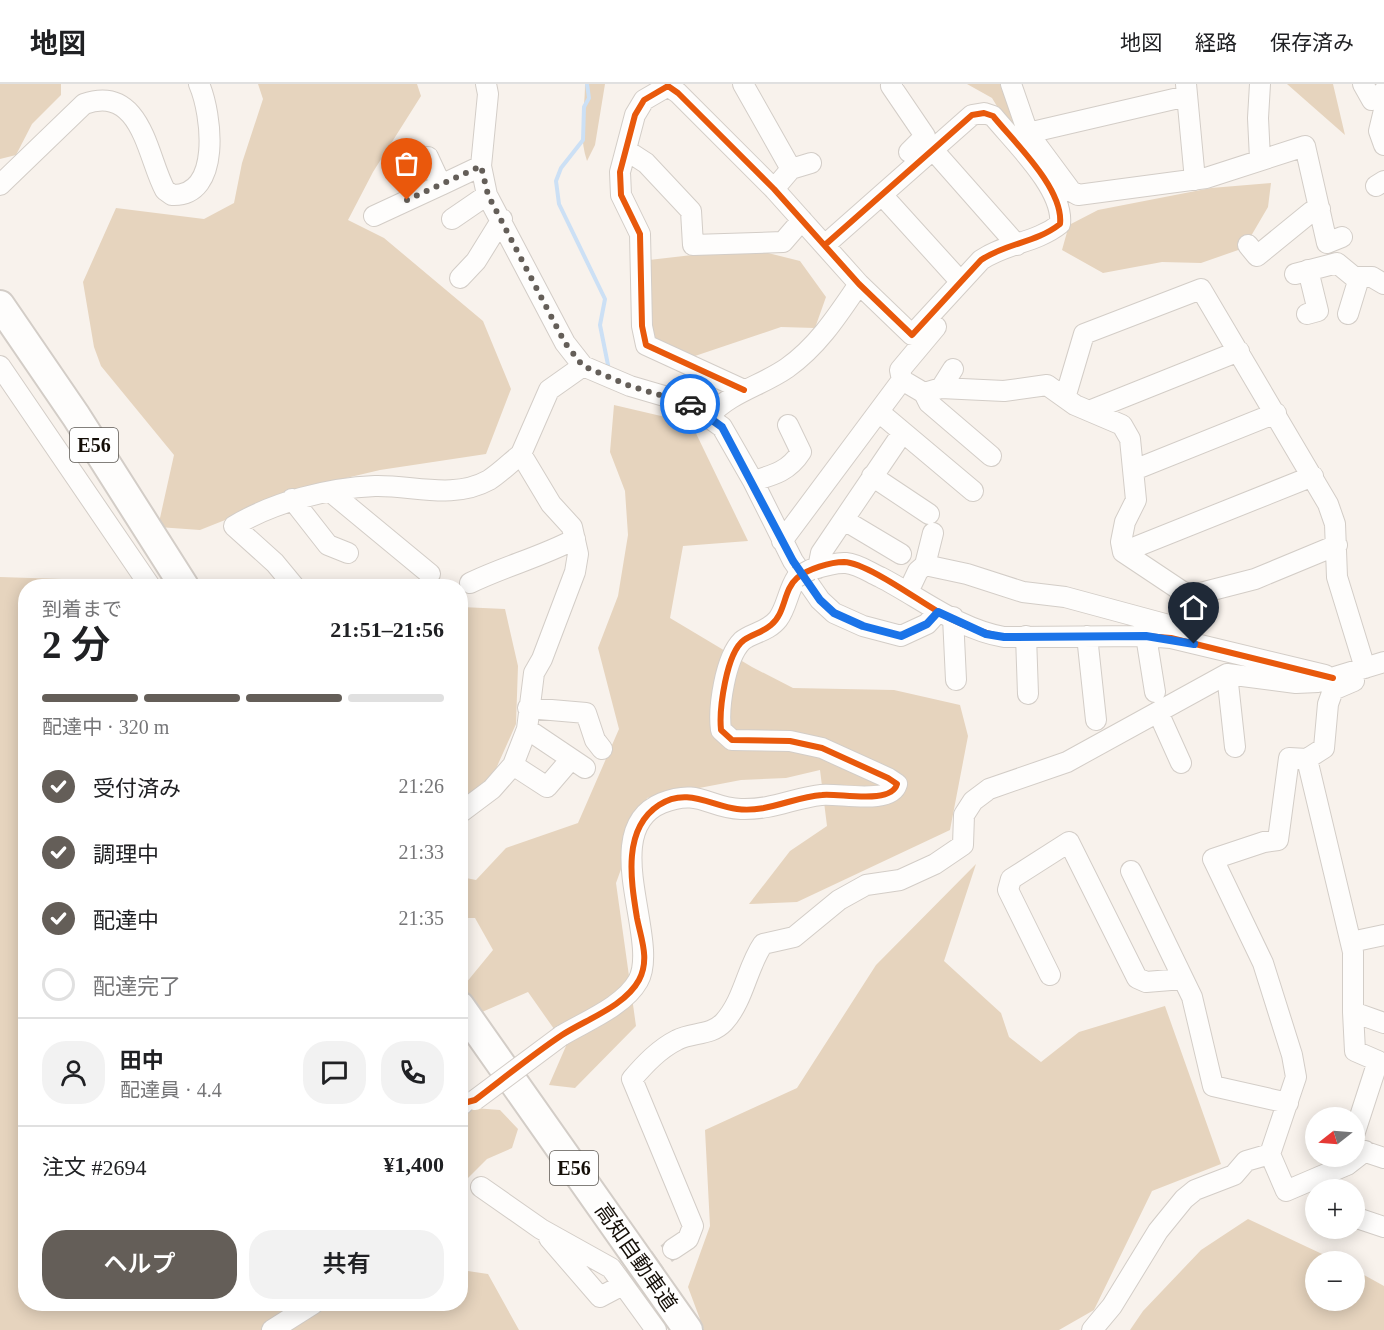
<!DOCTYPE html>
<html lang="ja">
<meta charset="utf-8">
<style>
body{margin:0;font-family:"Times New Roman","Noto Sans JP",serif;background:#f2f2f2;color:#202124;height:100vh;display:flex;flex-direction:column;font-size:22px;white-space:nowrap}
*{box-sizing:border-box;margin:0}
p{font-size:20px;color:#757577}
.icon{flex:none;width:33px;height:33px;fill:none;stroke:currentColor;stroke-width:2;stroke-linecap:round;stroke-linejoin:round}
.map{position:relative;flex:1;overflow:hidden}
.panel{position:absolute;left:18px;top:495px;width:450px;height:732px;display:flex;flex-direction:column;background:#fff;border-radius:24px;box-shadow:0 3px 15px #0003}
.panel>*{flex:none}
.needle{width:39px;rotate:253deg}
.buttons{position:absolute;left:1305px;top:1023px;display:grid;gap:12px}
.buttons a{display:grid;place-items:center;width:60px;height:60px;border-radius:50%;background:#fff;box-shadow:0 3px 15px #0003;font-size:30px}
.pin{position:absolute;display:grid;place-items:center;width:51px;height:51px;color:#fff;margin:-62px -26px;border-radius:50% 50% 50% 0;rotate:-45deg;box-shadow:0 0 6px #0007}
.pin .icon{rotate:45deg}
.courier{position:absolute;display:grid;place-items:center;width:60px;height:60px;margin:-30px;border:4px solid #1a73e8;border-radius:50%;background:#fff;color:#222;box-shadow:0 2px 8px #0007}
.summary em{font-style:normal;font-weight:600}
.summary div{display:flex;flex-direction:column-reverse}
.summary{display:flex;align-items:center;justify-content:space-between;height:102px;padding:0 24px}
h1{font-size:39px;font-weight:600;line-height:45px}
.bar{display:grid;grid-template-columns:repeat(4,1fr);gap:9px 6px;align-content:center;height:72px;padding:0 24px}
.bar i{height:8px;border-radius:4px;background:#e0e0e0}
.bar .selected{background:#645e58}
.bar p{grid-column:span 4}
.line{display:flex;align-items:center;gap:15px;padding:0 24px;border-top:2px solid #e0e0e0}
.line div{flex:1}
.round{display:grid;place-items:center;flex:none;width:63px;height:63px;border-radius:24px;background:#f2f2f2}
ol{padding:0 24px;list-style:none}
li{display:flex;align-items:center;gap:18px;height:66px}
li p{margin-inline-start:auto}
li .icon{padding:6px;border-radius:50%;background:#645e58;color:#fff;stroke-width:4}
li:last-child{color:#757577}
li i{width:33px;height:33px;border:3px solid #e0e0e0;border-radius:50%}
.primary-button{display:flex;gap:12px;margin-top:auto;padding:12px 24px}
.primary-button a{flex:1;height:69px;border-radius:24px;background:#645e58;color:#fff;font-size:24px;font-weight:600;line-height:69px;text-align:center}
.primary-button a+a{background:#f2f2f2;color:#202124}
header{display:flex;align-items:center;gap:36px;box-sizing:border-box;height:84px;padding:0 30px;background:#fff;border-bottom:2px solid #e0e0e0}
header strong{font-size:28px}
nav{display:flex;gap:33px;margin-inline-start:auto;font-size:21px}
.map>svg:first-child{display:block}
.forest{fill:#e6d4be}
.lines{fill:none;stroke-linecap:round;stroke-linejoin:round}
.stream{stroke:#cce0f5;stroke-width:4}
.minor-tunnel{stroke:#d6d0ca;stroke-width:20;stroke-dasharray:20 10;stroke-linecap:butt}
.minor-casing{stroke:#d3cdc7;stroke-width:22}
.highway-casing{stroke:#d3cdc7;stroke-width:32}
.minor{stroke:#fefdfc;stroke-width:20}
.highway{stroke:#fefdfc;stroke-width:28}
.minor-bridge-casing{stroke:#d3cdc7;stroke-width:22;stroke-linecap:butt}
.minor-bridge{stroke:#fefdfc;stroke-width:20}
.cycleway-casing{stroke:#fff;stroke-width:10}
.cycleway{stroke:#e8590c;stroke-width:6}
.done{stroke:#645e58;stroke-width:6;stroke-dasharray:0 10.8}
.route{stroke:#1a73e8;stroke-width:8}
.labels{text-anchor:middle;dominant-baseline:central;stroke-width:6;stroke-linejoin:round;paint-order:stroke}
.shield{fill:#fff;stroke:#5b5752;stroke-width:1.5}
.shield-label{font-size:20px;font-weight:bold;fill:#150f08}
.street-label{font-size:21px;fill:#150f08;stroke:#fff}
</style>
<header>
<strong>地図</strong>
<nav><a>地図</a><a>経路</a><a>保存済み</a></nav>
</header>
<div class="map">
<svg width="1384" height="1246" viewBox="0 0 1384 1246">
<rect width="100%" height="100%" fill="#f8f2ec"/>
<path class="forest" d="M0,0H61V11L32,40L16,71L0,75Z
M258,0H417L421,12L373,88L348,136L384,154L483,237L511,305L486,370L380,386L308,403L200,446L158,443L174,371L101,282L94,263L83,198L116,124L204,135L234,119L242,79L263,15Z
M585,0H605L595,61L587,77C578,50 585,28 585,0Z
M967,0H1002L1027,47L1018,57L992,14Z
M1287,0H1333L1345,51Z
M1271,99L1268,123L1244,164L1201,179L1162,178L1103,189L1062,166L1069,141L1098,126L1211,104Z
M764,168L800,177L826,213L815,244L781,243L692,273L654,265L649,176L701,170Z
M614,321L691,339L748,457L683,462L670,534L752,583L793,604L894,606L960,621L968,652L950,746L797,818L749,820L790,767L827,742L820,686L786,694L741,696L647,714L616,799L636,942L575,1004L549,1001L566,962L528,908L482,928L461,905L493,866L475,834H461V793L476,796L506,764L578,739L619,645L598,564L618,512L628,451L625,407L610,368Z
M0,493L124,497L120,502H26V1220H460L461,1186L488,1190L519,1246H0Z
M461,523L505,525L518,582L516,640L482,716L461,729V652L467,644L464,604H461Z
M976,780L944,877L1001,929L1009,953L1041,978L1079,948L1165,922L1221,1080L1152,1107L1094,1226L1059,1246H704L688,1203L710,1142L705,1046L797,1004L876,881Z
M461,1023L500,1026L518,1045L512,1064L487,1075L461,1101Z
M1248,1135L1337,1177L1316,1178V1216H1354L1355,1186L1384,1202V1246H1130L1143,1227L1201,1166Z"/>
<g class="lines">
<path class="stream" d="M587,0L589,14L584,23L583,56L561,84L556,97L559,120L605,215L600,241L609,286"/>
<path class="minor-tunnel" d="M617,1204L673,1165"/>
<defs>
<path id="minor" d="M486,0L488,10L481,82L487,111L565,259L583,282L630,302L688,319L722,343L753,397L793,477L820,516L834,529L863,542L901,552L927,540L938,528
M743,0L791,85L774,105
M892,0L891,2L925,52L909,68
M1011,0L1028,49L1071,107L1078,111L1206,94L1305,62L1327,159L1342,153
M1186,0L1195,96
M1260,0L1258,34L1260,75
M1363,0L1372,16L1378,15L1384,7
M1384,26L1379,47L1384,61
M1028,49L1187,12
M626,66L646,79L691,127L693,161L783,158L802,136
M934,67L1017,161
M428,73L441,101L481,82
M791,85L811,79
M0,101L84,20C142,0 147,73 165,106L172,111C222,113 212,30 199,0
M1376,102L1384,97
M882,111L960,197
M374,132L441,101
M452,135L487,111
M1248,161L1257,172L1311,128L1320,125
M1295,190L1337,179L1354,193H1372L1384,200
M460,194L476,177L502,135
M1307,230L1318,227L1308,186
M1348,230L1359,194
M0,282L150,502
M902,296L900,286L936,243
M941,304L953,285
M744,306L646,261L642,242L640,150L621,111L620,88L635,31L644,16L668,2L678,9L774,105L859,200L912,251L981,176C1006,159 1036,159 1060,140C1064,105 1015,59 993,32L984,29L972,31L826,160
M924,309L929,319L991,372
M1065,314L1084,250L1201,205L1328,420L1335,440L1337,493L1365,584
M1089,327L1239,267
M879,328L973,407
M709,332C731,308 761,302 787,284C818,262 838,231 859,200
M1134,386L1276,329
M872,392L929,430
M753,397C774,391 789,387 801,368L788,341
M332,409L430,490
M292,415L328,461L348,469
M844,436L901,470
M782,457L902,296L924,309L941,304L1004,307L1047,301L1075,321L1122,341L1130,355L1136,416L1125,438L1121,458L1123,468L1189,512
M1123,468L1313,392
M925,481L933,449
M818,484L821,469L903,348
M810,486C820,483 835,478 846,479C858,480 869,488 880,493C921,514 958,545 1004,553L1146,552L1171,554L1325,591
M470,499C505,482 541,473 575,455
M294,502L275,479L234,442C274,418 328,404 375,402C413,401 453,416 489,396C500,389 511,378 521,370
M908,508L918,487L925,481L967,490L1023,508L1065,513L1176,543
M1189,512L1255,495L1337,461
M953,533L956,596
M1026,552L1028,610
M1087,552L1096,636
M1146,552L1155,608
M1227,590L1235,663
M1354,597L1333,606L1328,620L1324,664L1307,675L1353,868V928L1384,939
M528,624L586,629L595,656L602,665
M1158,628L1181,679
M527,645L585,684
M1307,675L1289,674L1278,756L1264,758L1213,775L1263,879L1292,971L1296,993L1270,1070L1286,1107L1347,1081L1365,1067
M513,681L547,703L571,675
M460,729L492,705L513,681L527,645L534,589L542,575L575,488L578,470L572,443L551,420L521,370L549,306L583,282
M1131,787L1192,913L1213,1002L1288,1019
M1351,858L1384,851
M1050,891L1008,806L1011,795L1069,758L1137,894L1146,898L1183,895
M1353,928L1355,967L1378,977L1354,1051
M561,952C586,937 624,922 638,897C661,857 596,746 662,719C700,704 708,724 741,725C773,726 793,714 821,711C840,709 891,721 897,700L888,694L822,664L790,657L732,656L721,646C718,624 725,574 742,557C751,549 768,548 778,535C787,523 788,506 797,493
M460,1016L463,1020
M1354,1064L1384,1074
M481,1103L541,1145L611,1184L656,1246
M1354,1133L1384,1143
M549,1154L600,1213L617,1204
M673,1165L688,1155L693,1142L632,995C645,980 659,965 677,956C692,948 711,952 724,938C744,916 747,883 763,860L794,853L839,816L866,801L900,796L935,780L963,761L964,731L973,717L989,705L1067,678L1227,590L1296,599L1318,598L1384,578
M272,1246L313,1220
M1092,1246L1112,1222L1158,1147L1184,1115L1195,1106L1234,1091L1246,1077L1270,1070"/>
<path id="highway" d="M0,221L76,332L184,502
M460,922L688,1246"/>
</defs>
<use href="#minor" class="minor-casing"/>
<use href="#highway" class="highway-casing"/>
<use href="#minor" class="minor"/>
<use href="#highway" class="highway"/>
<defs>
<path id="minor-bridge" d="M797,493L810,486
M475,1016L561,952"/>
</defs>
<use href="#minor-bridge" class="minor-bridge-casing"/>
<use href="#minor-bridge" class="minor-bridge"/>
<defs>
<path id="cycleway" d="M744,306L646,261L642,242L640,150L621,111L620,88L635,31L644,16L668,2L678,9L774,105L859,200L912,251L981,176C1006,159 1036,159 1060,140C1064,105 1015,59 993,32L984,29L972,31L826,160
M460,1020L475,1016C504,994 532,971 562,951C587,935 625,922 639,896C650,875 641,855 637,834C631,797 622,745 659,721C686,703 710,721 737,725C767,729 793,713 822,711C840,709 891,721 897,700L888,694L822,664L790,657L732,656L721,646C719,626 726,569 744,556C753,550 763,548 771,541C786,529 783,506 797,494C807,485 831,478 844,478C867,479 916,515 937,527C956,539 982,549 1004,553L1146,552L1171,554L1333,594"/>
</defs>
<use href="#cycleway" class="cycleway-casing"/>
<use href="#cycleway" class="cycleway"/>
</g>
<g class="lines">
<path class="done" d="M407,116L481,82L488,111L565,259L583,282L630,302L690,320"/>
<path class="route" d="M690,320L722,343L793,477L820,516L834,529L863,542L901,552L927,540L938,528L986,550L1004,553L1146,552L1194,560"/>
</g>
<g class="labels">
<g class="shield">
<rect x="70" y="344" width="48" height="34" rx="4.5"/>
<rect x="550" y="1067" width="48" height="34" rx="4.5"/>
</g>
<g class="shield-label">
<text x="94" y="361">E56</text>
<text x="574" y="1084">E56</text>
</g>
<g class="street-label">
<text transform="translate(636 1173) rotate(55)">高知自動車道</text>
</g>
</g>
</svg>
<div class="buttons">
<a><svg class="needle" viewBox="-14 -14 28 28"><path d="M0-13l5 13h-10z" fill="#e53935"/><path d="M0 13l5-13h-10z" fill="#757577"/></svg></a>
<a>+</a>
<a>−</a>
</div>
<div class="pin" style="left:407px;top:116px;background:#ea580c"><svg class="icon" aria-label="bag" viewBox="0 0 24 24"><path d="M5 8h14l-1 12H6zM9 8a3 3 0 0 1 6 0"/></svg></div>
<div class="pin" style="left:1194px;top:560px;background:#1f2937"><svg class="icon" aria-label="home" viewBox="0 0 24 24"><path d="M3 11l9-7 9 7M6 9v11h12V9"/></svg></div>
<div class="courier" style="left:690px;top:320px"><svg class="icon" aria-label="car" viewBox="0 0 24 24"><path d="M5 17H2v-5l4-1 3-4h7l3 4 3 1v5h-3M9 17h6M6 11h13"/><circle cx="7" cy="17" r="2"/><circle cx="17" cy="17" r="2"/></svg></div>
<section class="panel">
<div class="summary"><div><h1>2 分</h1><p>到着まで</p></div><em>21:51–21:56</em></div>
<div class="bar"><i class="selected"></i><i class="selected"></i><i class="selected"></i><i></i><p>配達中 · 320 m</p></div>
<ol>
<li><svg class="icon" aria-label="check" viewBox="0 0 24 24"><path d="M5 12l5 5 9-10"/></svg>受付済み<p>21:26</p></li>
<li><svg class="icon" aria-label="check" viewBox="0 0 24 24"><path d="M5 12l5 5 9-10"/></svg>調理中<p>21:33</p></li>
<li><svg class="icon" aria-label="check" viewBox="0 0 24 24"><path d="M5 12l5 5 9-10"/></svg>配達中<p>21:35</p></li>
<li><i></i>配達完了</li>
</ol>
<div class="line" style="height:108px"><a class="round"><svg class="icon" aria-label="person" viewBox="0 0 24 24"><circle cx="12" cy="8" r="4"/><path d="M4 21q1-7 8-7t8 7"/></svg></a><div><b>田中</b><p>配達員 · 4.4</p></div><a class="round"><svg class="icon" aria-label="chat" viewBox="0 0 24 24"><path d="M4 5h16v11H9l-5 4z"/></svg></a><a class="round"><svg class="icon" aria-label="phone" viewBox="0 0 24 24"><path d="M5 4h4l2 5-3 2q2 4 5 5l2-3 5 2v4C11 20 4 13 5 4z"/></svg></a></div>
<div class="line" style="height:78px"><div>注文 #2694</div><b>¥1,400</b></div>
<div class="primary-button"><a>ヘルプ</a><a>共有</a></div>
</section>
</div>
